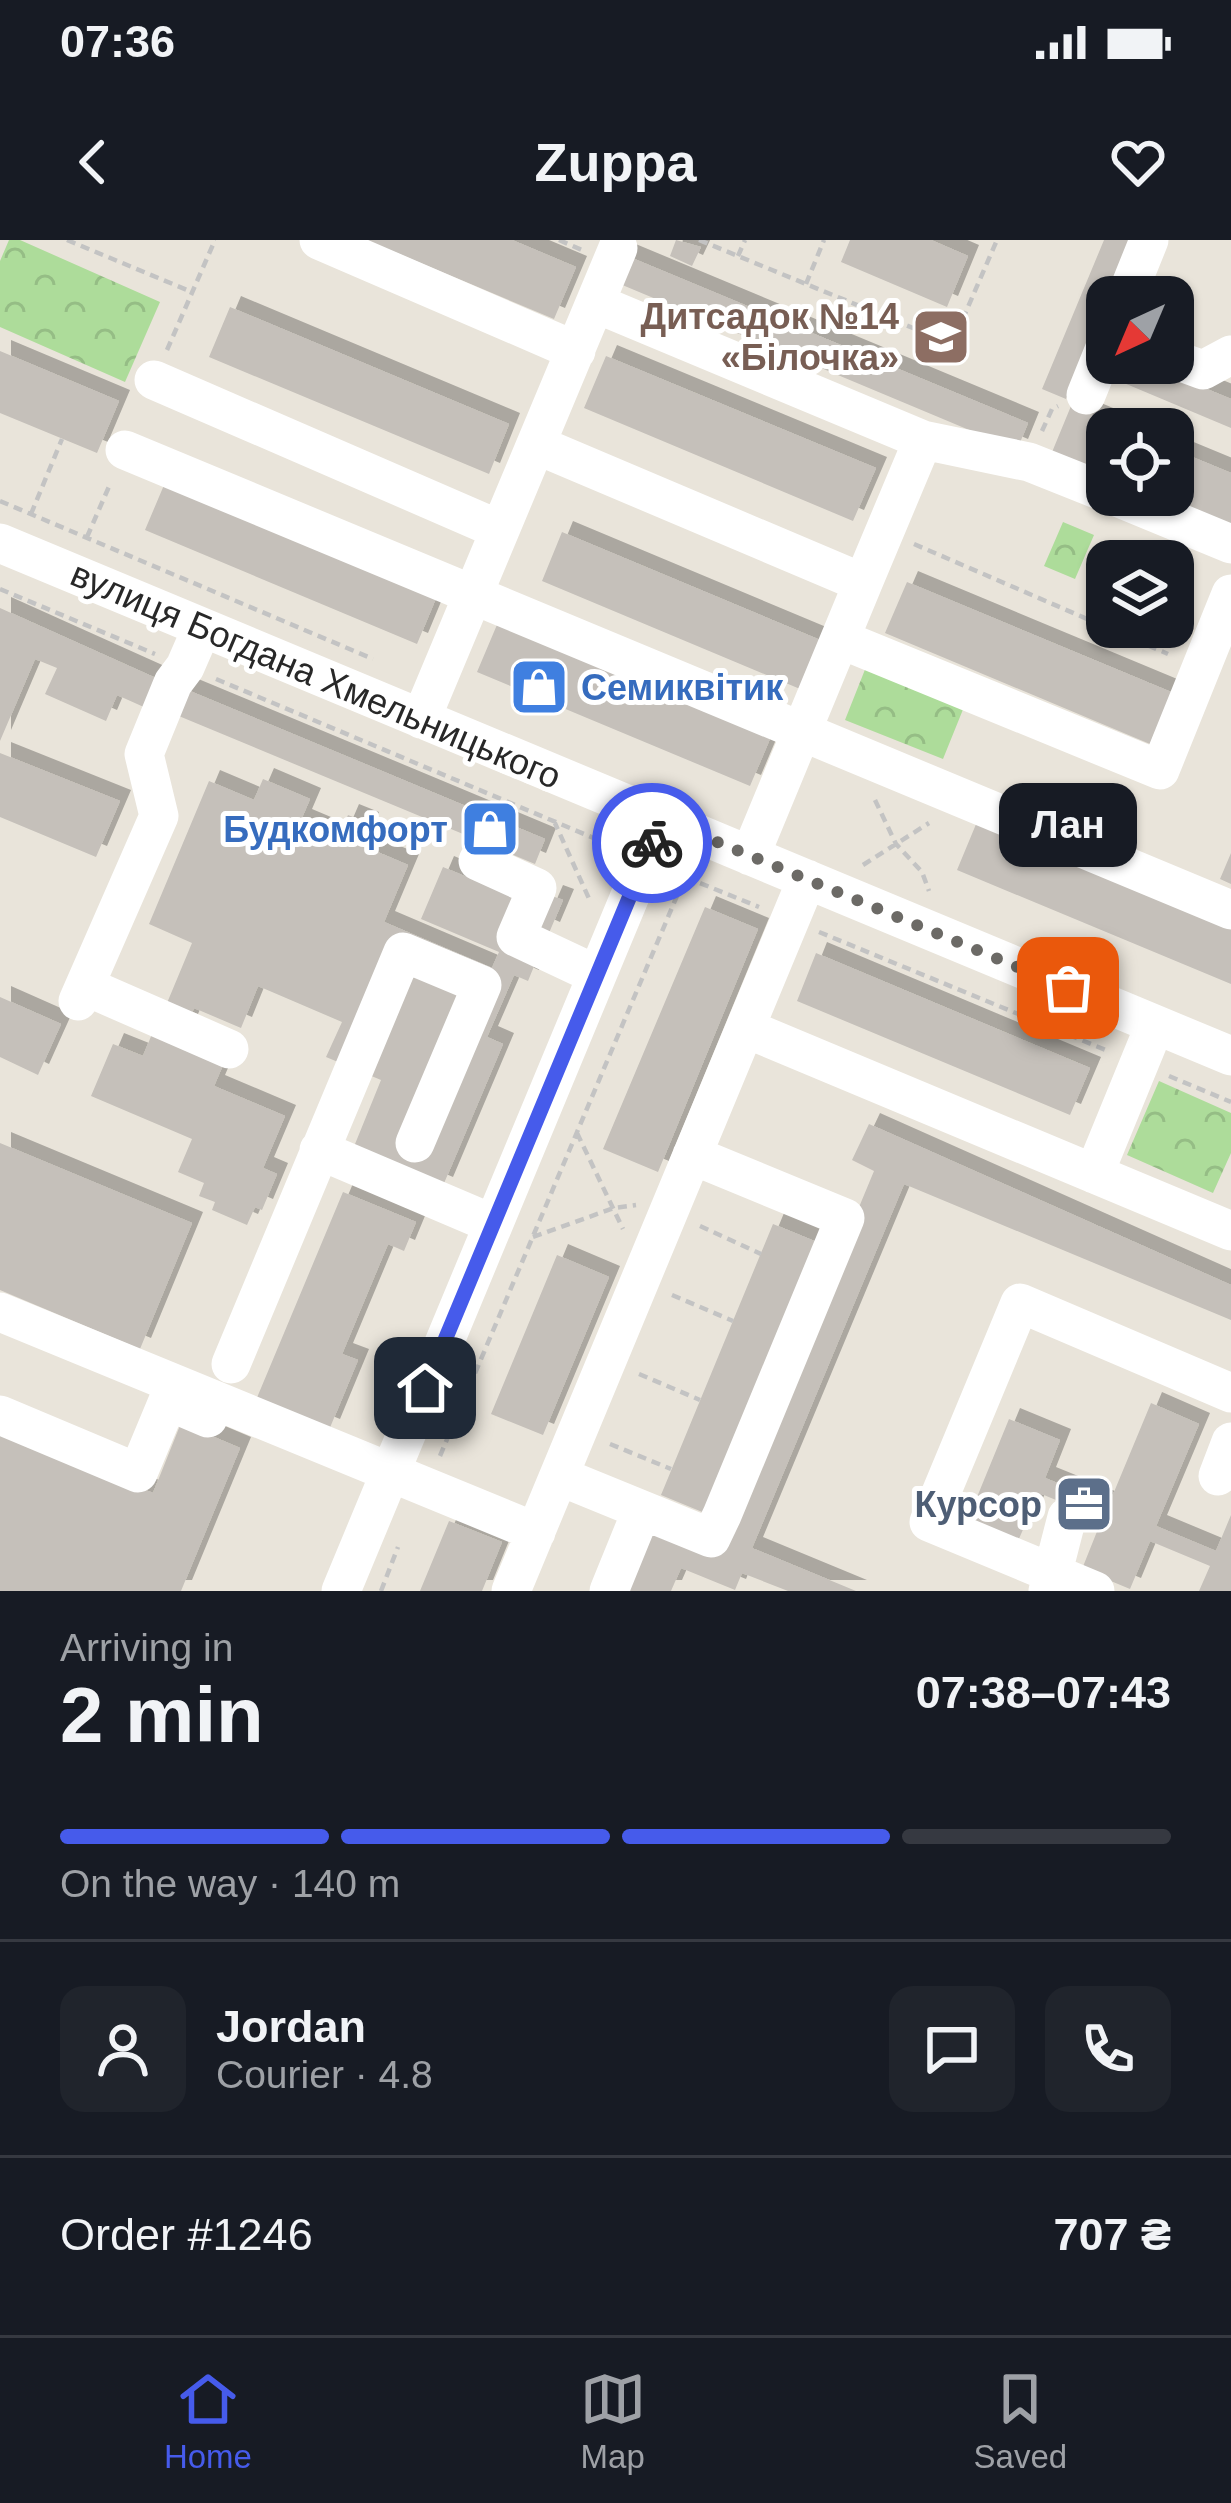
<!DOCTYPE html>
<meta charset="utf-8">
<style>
body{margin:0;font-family:Helvetica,sans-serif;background:#20242c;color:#f1f3f6;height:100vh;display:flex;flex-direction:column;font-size:45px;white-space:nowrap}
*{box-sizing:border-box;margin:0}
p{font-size:39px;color:#9ea1a6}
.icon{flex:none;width:66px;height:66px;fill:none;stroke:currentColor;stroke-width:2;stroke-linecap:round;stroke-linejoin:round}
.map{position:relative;height:1351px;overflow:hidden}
.panel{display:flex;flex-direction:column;background:#171b24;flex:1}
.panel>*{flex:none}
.needle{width:78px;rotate:224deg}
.buttons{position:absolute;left:1086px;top:36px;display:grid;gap:24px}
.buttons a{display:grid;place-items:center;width:108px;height:108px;border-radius:24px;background:#171b24;box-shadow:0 3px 9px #0004;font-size:60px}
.pin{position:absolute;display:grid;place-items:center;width:102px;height:102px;color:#fff;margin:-51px;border-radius:24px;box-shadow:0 6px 18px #0006}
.courier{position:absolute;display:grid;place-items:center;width:120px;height:120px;margin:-60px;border:9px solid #465beb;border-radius:50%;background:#fff;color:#222;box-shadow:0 3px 15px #0007}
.bubble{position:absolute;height:84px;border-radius:24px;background:#171b24;box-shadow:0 3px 9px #0004;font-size:39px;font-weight:800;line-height:84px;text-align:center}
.headline em{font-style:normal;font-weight:800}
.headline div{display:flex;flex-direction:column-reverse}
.headline{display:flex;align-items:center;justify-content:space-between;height:204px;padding:0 60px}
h1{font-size:78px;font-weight:800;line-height:90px}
.bar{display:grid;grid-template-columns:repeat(4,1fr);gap:18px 12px;align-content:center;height:144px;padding:0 60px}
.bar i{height:15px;border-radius:9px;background:#363941}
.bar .active{background:#465beb}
.bar p{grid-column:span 4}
.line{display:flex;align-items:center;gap:30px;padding:0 60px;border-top:3px solid #363941}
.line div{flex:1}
.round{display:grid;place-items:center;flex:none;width:126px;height:126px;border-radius:24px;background:#20242c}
.status{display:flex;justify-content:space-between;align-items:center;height:84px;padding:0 60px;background:#171b24;direction:ltr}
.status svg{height:33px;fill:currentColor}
header{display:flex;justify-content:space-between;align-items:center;height:156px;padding:0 60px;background:#171b24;font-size:54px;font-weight:800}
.tabs{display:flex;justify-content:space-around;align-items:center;height:168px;border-top:3px solid #363941;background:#171b24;font-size:33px;color:#9ea1a6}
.tabs a{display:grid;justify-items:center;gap:6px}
.tabs .active{color:#465beb}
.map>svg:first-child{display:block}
.park{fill:url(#park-crowns)}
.building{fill:#c5c0ba;filter:url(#shadow)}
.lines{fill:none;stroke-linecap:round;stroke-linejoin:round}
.path{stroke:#c3c3c3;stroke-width:4.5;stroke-dasharray:9 6;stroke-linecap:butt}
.minor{stroke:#fff;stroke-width:39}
.done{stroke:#6c6a66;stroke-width:12;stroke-dasharray:0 21.6}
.route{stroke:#465beb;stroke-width:15}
.labels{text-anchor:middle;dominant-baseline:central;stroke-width:10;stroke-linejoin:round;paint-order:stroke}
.education-label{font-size:36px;font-weight:bold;fill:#785e54;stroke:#fff;text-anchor:end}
.street-label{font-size:36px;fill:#282828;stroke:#fff}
.shop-label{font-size:36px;font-weight:bold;fill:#366cbe;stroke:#fff;text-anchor:start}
.service-label{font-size:36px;font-weight:bold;fill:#4e5e75;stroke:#fff;text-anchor:end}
</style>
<div class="status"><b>07:36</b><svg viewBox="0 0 49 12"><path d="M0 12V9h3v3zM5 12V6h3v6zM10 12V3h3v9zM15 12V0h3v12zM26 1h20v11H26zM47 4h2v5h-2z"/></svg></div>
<header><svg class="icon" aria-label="back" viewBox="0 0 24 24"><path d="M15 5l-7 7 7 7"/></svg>Zuppa<svg class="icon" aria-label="heart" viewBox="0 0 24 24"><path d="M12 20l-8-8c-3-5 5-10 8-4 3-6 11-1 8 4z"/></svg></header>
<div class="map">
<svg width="1231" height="1351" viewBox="0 0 1231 1351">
<defs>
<pattern id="park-crowns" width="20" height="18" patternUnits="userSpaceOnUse" patternTransform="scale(3)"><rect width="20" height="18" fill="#addc9a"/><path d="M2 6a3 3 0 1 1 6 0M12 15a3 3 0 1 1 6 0" fill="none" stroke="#95bd85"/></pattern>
<filter id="shadow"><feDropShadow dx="11" dy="-11" stdDeviation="0" flood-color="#0004"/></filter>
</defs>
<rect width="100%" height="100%" fill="#e9e4da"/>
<path class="park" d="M9,0H20L160,62L125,142L0,87V21Z
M1063,282L1094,295L1075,339L1044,326Z
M866,427L964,467L943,519L845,480Z
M1159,841L1231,873V913L1213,953L1127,915Z"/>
<path class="building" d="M366,0H512L576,27L554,79Z
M676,0L701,7L692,26L670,16Z
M850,0H931L968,16L947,67L841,22Z
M1104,0H1133L1066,159L1042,149Z
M620,13L1028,183L1017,210L608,39Z
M230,67L509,184L489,234L209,117Z
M0,111L119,161L97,213L0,173Z
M606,116L876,228L853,281L584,168Z
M1118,123H1144L1231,159V188L1112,138Z
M1071,166L1126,189H1107V241L1050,217Z
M1173,209L1231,233V293L1140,255H1173Z
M167,238L439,351L417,404L145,290Z
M562,292L832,405L812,454L542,341Z
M907,342L1171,452L1150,504L885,393Z
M0,368L158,439L146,468L117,455L106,481L45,454L57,428L35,419L0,501Z
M499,380L772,494L750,546L477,432Z
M185,449L545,599L535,624L174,474Z
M0,513L120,561L96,617L0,577Z
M263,539L310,559L301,580L339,596L348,575L368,583L359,604L408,625L384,682L492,728L499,712L421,679L443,627L521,660L537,719L528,741L514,735L487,797L503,804L442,948L353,909L381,840L326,817L342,782L258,746L241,788L194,768L187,785L162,775L192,703L149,684L209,541L254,560Z
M979,577L1231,682V744L957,630Z
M1231,613V644L1220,639Z
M552,656L563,660L549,693L538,688Z
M705,667L758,689L658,932L603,909Z
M816,713L1090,828L1070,875L797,761Z
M0,757L61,784L38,835L0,817Z
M154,789L226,818L214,846L285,876L263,928L277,934L262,970L255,967L247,985L212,970L215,962L199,956L204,943L178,932L192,899L91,856L113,804L143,816Z
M869,884L1231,1045V1080L904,944L752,1308L856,1351H788L742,1333L735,1350L681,1328L671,1351H620L650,1280L717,1309L874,931L852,920Z
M0,903L192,983L140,1109L0,1050Z
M343,952L416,982L404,1011L388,1004L342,1114L358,1120L329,1190L256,1160Z
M773,984L824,1005L712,1276L661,1255Z
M557,1015L609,1037L543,1195L491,1174Z
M1151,1163L1199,1184L1156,1286L1216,1311L1231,1275V1351H1199L1210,1326L1150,1301L1130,1349L1082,1329L1102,1279L1039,1253L1018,1301L968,1279L1009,1179L1060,1200L1045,1238L1109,1264Z
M181,1183L240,1208L181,1351H0V1190L153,1253Z
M449,1281L502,1302L482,1351H420Z"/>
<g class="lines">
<path class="path" d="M67,0L192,52
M559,0L582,10
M699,0L952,104L997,0
M738,16L745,0
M806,44L824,0
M167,110L215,0
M1042,191L1052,169L1058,166
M0,261L373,419
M31,274L62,199
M87,297L111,242
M914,304L1168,414
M0,349L155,414
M216,439L615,607
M875,560L896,604L922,632L929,651
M554,581L591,663
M863,625L929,583
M819,692L1108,811
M1169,836L1231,862
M577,893L623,989
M700,986L761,1014
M533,997L614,968L636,965
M672,1055L733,1081
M639,1134L700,1160
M610,1204L671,1229
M440,1216L685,637L759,667
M381,1351L398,1307"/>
<path class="minor" d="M319,0L576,111
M1126,57L1149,0
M595,63L618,8
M1173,119L1203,130L1231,115
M154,140L500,290
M1086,155L1107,103
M923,200L1029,222L1107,253
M537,205L863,343L750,616
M125,210L1231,670
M1112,255L1231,304
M0,303L1231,816
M840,399L1160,530L1231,354
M421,479L595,63L923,200L863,343
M478,621L537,648L516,697L597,735
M85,746L229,809
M78,761L159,576L144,514L173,443L185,427L202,388
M745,788L1231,991
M319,910L493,984
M1094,934L1155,785
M0,1072L536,1292
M231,1124L403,712L482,745L415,903
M0,1175L138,1233L168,1161L208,1178
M559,1236L711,1298L722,1275L845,978L692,915
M1218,1236L1231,1202
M341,1351L662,579
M511,1351L807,639
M609,1351L642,1270
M1048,1351L1067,1277
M1095,1351L929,1282L1020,1063L1231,1153"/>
</g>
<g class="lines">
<path class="done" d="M652,603L662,579L1068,748"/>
<path class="route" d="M425,1148L652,603"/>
</g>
<defs>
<symbol id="school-square" viewBox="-11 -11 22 22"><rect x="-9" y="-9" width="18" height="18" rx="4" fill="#8d6e63" stroke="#fff"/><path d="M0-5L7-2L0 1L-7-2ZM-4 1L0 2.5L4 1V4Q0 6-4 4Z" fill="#fff"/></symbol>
<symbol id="shop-square" viewBox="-11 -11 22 22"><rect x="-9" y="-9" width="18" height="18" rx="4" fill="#3f7fe0" stroke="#fff"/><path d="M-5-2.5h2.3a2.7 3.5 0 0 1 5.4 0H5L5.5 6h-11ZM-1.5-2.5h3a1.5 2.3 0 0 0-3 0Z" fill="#fff"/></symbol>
<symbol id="office-square" viewBox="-11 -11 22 22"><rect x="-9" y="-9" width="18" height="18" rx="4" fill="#5c6f8a" stroke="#fff"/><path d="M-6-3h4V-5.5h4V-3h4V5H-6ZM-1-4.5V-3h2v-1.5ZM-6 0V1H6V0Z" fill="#fff"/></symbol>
</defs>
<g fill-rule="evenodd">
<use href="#school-square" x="908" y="64" width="66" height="66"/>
<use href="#shop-square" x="506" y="414" width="66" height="66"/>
<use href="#shop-square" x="457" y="556" width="66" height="66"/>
<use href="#office-square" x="1051" y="1231" width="66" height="66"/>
</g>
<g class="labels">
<g class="education-label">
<text x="899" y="76">Дитсадок №14<tspan x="899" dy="41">«Білочка»</tspan></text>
</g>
<g class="street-label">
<text transform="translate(316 435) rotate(23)">вулиця Богдана Хмельницького</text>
</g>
<g class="shop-label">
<text x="581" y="447">Семиквітик</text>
<text x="448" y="589" text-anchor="end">Будкомфорт</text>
</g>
<g class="service-label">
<text x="1042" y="1264">Курсор</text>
</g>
</g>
</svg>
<div class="buttons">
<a><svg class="needle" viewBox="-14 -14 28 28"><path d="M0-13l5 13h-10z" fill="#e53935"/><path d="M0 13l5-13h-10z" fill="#9ea1a6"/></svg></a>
<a><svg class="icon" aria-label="locate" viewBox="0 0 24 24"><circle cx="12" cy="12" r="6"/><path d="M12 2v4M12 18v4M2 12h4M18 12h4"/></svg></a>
<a><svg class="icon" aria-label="layers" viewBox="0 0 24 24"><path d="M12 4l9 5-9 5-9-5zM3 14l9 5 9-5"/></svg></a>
</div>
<div class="pin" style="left:1068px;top:748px;background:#ea580c"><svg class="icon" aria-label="bag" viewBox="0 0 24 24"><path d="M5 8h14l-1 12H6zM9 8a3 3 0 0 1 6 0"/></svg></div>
<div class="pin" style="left:425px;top:1148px;background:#1f2937"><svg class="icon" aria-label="home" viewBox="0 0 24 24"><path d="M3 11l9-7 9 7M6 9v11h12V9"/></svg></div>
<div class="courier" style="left:652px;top:603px"><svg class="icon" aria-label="bike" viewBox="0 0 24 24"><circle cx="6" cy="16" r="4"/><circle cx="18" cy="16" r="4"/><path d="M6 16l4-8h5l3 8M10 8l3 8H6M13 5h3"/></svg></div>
<div class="bubble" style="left:999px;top:543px;width:138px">Лан</div>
</div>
<section class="panel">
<div class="headline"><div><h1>2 min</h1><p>Arriving in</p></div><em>07:38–07:43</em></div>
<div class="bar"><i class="active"></i><i class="active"></i><i class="active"></i><i></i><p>On the way · 140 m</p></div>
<div class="line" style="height:216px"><a class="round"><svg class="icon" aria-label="person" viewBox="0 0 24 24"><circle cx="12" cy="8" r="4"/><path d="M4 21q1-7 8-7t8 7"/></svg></a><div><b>Jordan</b><p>Courier · 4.8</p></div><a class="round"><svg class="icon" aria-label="chat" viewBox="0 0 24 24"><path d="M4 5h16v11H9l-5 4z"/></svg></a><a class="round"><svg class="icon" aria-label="phone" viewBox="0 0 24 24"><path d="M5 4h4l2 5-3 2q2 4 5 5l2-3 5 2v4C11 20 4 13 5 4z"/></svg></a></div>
<div class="line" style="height:156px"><div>Order #1246</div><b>707 ₴</b></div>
</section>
<nav class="tabs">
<a class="active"><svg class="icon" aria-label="home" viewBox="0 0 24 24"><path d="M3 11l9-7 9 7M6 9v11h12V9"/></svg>Home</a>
<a><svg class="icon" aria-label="map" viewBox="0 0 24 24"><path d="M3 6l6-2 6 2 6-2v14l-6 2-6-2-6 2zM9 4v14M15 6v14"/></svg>Map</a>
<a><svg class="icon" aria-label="saved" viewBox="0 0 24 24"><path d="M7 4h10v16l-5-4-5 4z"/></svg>Saved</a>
</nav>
